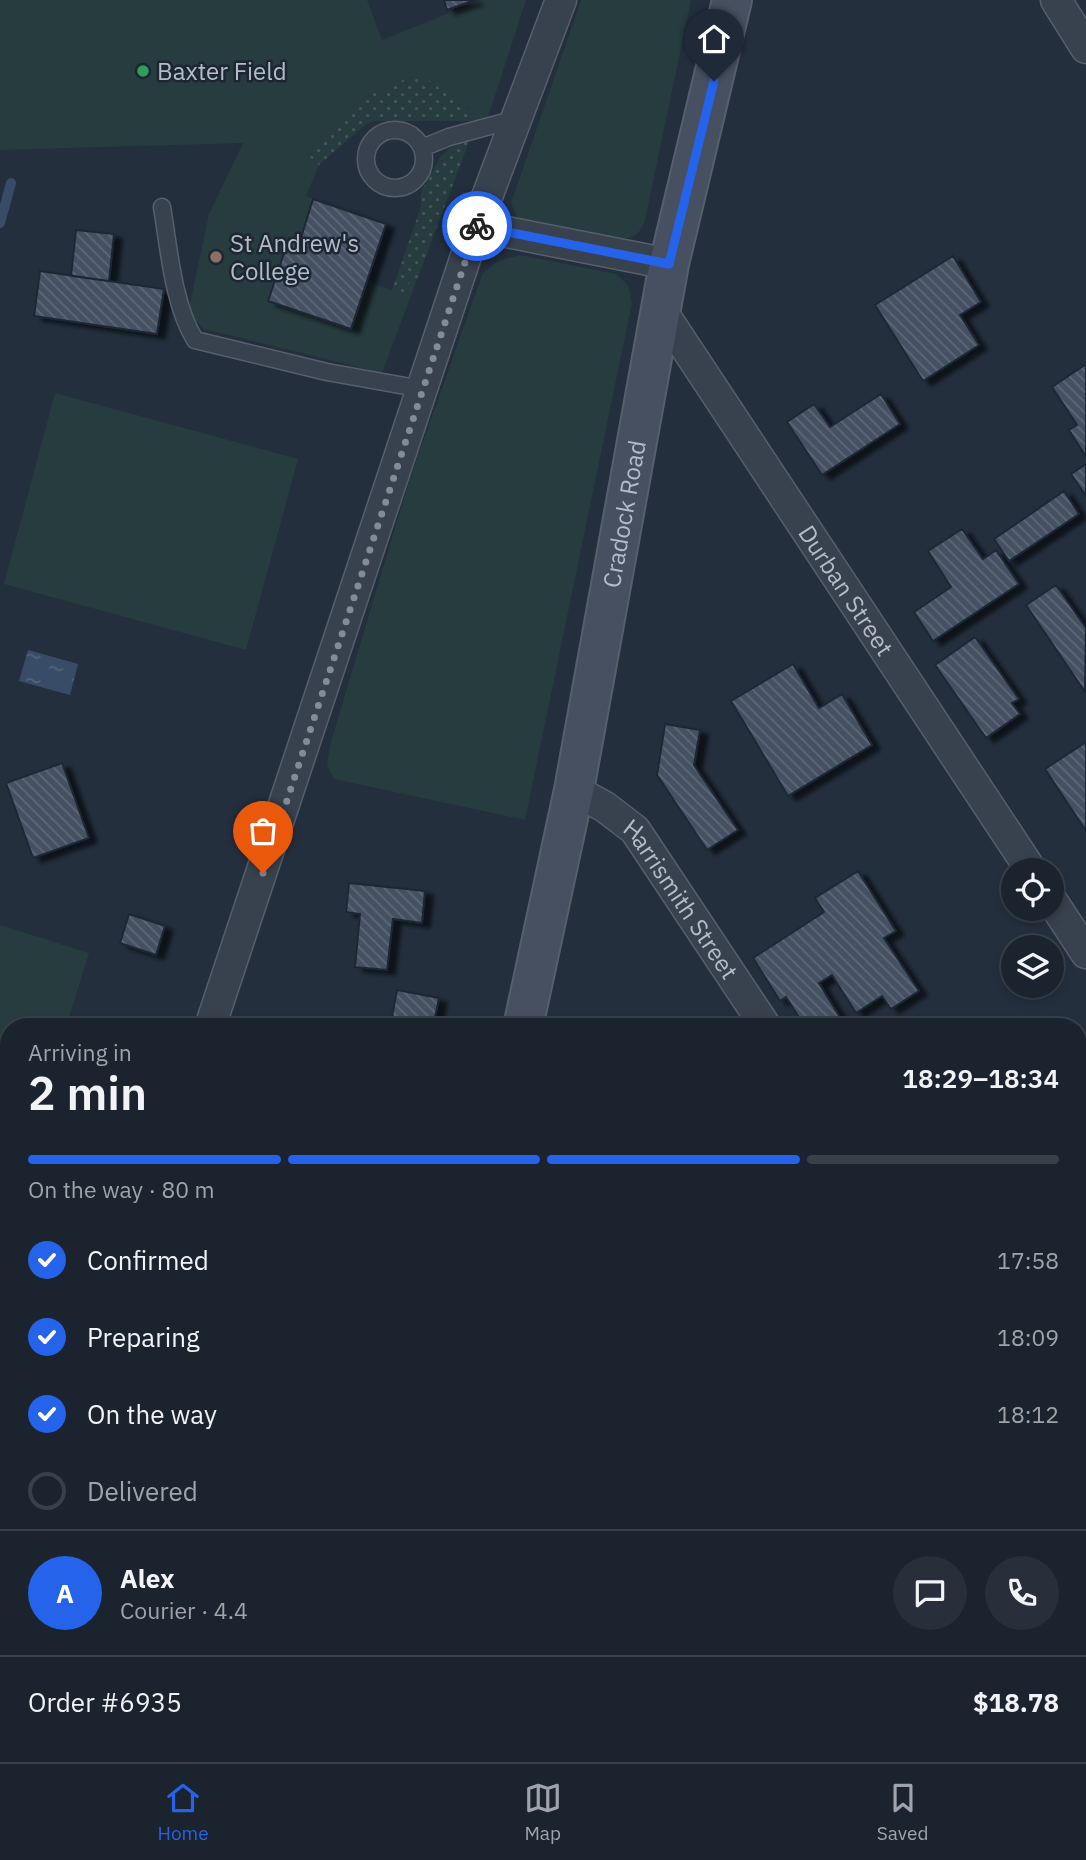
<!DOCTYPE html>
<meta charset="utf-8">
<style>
body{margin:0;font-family:"IBM Plex Sans",sans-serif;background:#282f3a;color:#f1f3f6;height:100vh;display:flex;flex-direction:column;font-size:26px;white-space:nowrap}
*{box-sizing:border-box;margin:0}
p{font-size:23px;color:#a0a4aa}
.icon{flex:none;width:38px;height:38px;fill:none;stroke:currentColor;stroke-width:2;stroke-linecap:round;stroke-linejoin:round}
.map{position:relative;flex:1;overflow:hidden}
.panel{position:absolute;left:0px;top:1018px;width:1087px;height:744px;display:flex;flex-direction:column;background:#1b232e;border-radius:28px 28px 0 0;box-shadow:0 4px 10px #0003,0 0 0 2px #39404a}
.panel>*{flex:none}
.controls{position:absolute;left:1001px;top:858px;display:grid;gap:14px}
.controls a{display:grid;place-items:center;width:63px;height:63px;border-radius:50%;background:#1b232e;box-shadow:0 4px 10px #0003,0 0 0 2px #39404a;font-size:35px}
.pin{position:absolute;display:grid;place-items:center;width:60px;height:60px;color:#fff;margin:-72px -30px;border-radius:50% 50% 50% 0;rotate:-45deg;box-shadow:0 0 7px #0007}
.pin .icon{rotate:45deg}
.courier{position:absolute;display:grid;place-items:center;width:70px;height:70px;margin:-35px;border:5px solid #2563eb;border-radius:50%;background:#fff;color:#222;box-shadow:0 2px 9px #0007}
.head em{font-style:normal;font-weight:600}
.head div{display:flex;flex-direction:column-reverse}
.head{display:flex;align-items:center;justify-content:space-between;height:119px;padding:0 28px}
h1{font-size:46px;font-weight:600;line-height:52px}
.bar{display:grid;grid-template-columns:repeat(4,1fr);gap:10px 7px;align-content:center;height:84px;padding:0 28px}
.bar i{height:9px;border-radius:5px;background:#39404a}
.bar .current{background:#2563eb}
.bar p{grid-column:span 4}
.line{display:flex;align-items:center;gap:18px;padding:0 28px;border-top:2px solid #39404a}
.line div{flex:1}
.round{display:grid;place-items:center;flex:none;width:74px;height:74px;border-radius:37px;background:#282f3a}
ol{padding:0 28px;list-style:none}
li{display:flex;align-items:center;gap:21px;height:77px}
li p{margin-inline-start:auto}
li .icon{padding:7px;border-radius:50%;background:#2563eb;color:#fff;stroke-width:4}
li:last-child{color:#a0a4aa}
li i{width:38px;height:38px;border:4px solid #39404a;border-radius:50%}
.dock{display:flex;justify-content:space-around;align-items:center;height:98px;border-top:2px solid #39404a;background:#1b232e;font-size:19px;color:#a0a4aa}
.dock a{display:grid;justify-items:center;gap:4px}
.dock .current{color:#2563eb}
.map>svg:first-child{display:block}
.grass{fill:#263c3f}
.garden{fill:url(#garden-dots)}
.water{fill:url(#water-ripples)}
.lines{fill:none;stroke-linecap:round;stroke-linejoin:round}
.stream{stroke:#394c67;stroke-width:10}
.building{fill:url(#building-back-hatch);stroke:#1f2835;stroke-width:2;filter:url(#shadow)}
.service-casing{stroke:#565f6c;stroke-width:19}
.minor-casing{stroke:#565f6c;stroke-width:33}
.secondary-casing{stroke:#565f6c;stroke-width:42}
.service{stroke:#38414e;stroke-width:16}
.minor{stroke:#38414e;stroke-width:30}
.secondary{stroke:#465061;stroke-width:38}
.done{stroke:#828b98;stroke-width:7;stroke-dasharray:0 12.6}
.route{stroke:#2563eb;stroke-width:9}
.leisure-dot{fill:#2e9e5b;stroke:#1d2633;stroke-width:2.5}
.education-dot{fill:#8d6e63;stroke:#1d2633;stroke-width:2.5}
.labels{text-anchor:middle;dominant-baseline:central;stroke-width:5;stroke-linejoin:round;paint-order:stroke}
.poi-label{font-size:24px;fill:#b4bcc9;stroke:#1d2633;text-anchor:start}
.street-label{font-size:24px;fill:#b4bcc9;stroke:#1d2633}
</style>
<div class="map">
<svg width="1086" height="1762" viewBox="0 0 1086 1762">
<defs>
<pattern id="garden-dots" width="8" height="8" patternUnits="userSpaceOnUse" patternTransform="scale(1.75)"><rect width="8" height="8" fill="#263c3f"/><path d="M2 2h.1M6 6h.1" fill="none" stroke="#435659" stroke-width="1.8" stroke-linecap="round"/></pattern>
<pattern id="water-ripples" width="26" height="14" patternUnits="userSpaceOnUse" patternTransform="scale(1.75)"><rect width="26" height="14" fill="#394c67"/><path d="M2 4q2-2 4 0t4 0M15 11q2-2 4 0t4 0" fill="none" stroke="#53647b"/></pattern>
<pattern id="building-back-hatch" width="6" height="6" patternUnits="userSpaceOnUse" patternTransform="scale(1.75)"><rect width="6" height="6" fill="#455162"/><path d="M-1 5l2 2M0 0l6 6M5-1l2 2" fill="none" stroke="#5d6877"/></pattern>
<filter id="shadow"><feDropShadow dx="8" dy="4.5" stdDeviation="2" flood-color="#0009"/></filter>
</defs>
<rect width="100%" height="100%" fill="#242f3e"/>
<path class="grass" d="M0,0H367L382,40L482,0H526L487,120L467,121L469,109L413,77C360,93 342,115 305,153L319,165L306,196L313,199L300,241L289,238L268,301L351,329L367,282L404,294L410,278L417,280L382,373L204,329L193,318L190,304L209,214L243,143L0,150Z
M581,0H691L645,220C640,235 633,238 617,241L518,220L511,203Z
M520,255L616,274L628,285L632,303L525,820L334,779L327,765L330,745L410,478L483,273L498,261Z
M55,393L298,459L246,650L4,584Z
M0,925L89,953L66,1027H9V1091L0,1089Z"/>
<path class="garden" d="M413,77L430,81L469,110L467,121H374L365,125L319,165L305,153C342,115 360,93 413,77Z
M470,139L417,280L410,279L405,295L392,290L421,207V192L440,157L451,147Z"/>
<path class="water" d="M28,650L78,664L70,695L19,681Z"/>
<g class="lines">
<path class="stream" d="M0,223L11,183"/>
</g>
<path class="building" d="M444,0H475L447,10Z
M313,199L386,224L351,329L268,301L289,238L300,241Z
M76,230L114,234L109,281L71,276Z
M953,256L981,302L960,315L979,345L923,381L875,305Z
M40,271L164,289L157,334L34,316Z
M1086,364V457L1069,430L1077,425L1052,387Z
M881,394L900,424L822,475L787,422L814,404L830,427Z
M1086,464V496L1071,474Z
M1064,491L1079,514L1009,561L994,539Z
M962,529L983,559L996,550L1019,584L933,641L914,612L951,587L928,551Z
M1056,585L1086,628L1085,692L1026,605Z
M975,637L1019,699L1012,703L1020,714L986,738L935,665Z
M793,664L819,708L842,694L872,745L788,796L731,701Z
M665,724L700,730L694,765L738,830L707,850L657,775Z
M1086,742V831L1045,769Z
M62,763L89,838L33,858L6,783Z
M858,871L896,931L884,938L919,991L891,1009L882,996L856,1013L832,975L819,983L843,1022L834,1027H805L786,997L780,1001L753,958L824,912L815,898Z
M349,883L425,891L422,923L393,919L387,970L355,967L360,914L346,912Z
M129,914L165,926L156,955L120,943Z
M397,990L439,998L433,1027H390Z
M1086,1245V1314L1078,1319V1250Z
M1086,1325V1404L1078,1409V1339L1086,1334L1082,1327Z
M569,1754H609L614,1761L574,1762Z
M725,1754H764L751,1762H731Z
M900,1754H923L930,1762H899L896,1757Z"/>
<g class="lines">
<defs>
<path id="service" d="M366 159a29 29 0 1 1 58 0a29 29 0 1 1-58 0Z
M422,148L449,137L516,119
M162,207C169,249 173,304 195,340L327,372L422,389
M0,1133L9,1136"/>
<g id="minor">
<path d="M561,0L476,226L669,264"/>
<path d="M1056,0L1086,48"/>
<path id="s1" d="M661,310L1031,870"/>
<path id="s2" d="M574,790L605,807L635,830L766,1027"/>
<path d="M1052,901L1086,953"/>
<path d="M210,1027L476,226"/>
<path d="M1078,1506L1086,1519"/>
<path d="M0,1642L9,1615"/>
<path d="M455,1754L461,1762"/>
<path d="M834,1754L839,1762"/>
</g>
<g id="secondary">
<path id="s3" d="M523,1027L574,790L669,264L732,0"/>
<path d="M325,1762L328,1754"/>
</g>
</defs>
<use href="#service" class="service-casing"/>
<use href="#minor" class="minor-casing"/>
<use href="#secondary" class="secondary-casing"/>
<use href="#service" class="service"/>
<use href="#minor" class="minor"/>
<use href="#secondary" class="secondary"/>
</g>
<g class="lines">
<path class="done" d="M263,873L477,226"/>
<path class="route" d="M477,226L669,264L714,81"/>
</g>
<circle class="leisure-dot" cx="143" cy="71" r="7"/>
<circle class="education-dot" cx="216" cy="257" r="7"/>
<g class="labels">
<g class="poi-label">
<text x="157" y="71">Baxter Field</text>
<text x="230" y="243">St Andrew's<tspan x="230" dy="28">College</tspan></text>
</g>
<g class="street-label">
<text stroke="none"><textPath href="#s3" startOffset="523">Cradock Road</textPath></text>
<text stroke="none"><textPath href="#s1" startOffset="336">Durban Street</textPath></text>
<text stroke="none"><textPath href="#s2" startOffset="156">Harrismith Street</textPath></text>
</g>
</g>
</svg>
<div class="controls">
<a><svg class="icon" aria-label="locate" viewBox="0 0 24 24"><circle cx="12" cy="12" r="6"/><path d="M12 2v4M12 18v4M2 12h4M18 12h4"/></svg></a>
<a><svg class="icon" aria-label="layers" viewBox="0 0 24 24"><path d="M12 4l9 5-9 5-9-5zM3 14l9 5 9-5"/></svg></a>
</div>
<div class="pin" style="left:263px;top:873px;background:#ea580c"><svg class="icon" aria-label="bag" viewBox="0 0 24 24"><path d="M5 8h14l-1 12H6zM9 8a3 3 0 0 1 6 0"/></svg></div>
<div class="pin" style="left:714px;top:81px;background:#1f2937"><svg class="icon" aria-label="home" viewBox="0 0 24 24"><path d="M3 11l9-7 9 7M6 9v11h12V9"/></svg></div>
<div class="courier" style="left:477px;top:226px"><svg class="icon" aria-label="bike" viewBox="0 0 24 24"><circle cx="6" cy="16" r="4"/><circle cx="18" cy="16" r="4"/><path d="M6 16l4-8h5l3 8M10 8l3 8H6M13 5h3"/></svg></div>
<section class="panel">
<div class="head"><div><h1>2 min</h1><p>Arriving in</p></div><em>18:29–18:34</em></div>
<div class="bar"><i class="current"></i><i class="current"></i><i class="current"></i><i></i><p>On the way · 80 m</p></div>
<ol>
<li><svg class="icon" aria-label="check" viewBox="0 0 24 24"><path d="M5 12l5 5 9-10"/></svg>Confirmed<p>17:58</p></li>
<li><svg class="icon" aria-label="check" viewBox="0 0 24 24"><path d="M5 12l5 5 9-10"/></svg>Preparing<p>18:09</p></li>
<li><svg class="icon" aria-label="check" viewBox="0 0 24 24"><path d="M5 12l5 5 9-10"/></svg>On the way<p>18:12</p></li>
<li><i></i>Delivered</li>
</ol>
<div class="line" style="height:126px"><b class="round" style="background:#2563eb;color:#fff">A</b><div><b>Alex</b><p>Courier · 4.4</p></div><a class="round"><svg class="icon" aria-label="chat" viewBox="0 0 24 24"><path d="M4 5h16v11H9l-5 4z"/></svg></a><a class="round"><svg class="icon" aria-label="phone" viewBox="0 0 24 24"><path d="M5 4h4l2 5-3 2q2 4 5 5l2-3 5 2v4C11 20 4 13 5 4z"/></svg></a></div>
<div class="line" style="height:91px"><div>Order #6935</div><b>$18.78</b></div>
</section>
</div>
<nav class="dock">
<a class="current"><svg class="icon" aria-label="home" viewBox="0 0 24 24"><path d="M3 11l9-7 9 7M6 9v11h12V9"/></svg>Home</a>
<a><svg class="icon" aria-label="map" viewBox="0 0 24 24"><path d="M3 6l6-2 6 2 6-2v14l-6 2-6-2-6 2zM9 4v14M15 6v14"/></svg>Map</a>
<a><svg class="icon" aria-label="saved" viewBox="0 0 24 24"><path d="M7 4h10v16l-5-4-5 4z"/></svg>Saved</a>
</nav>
